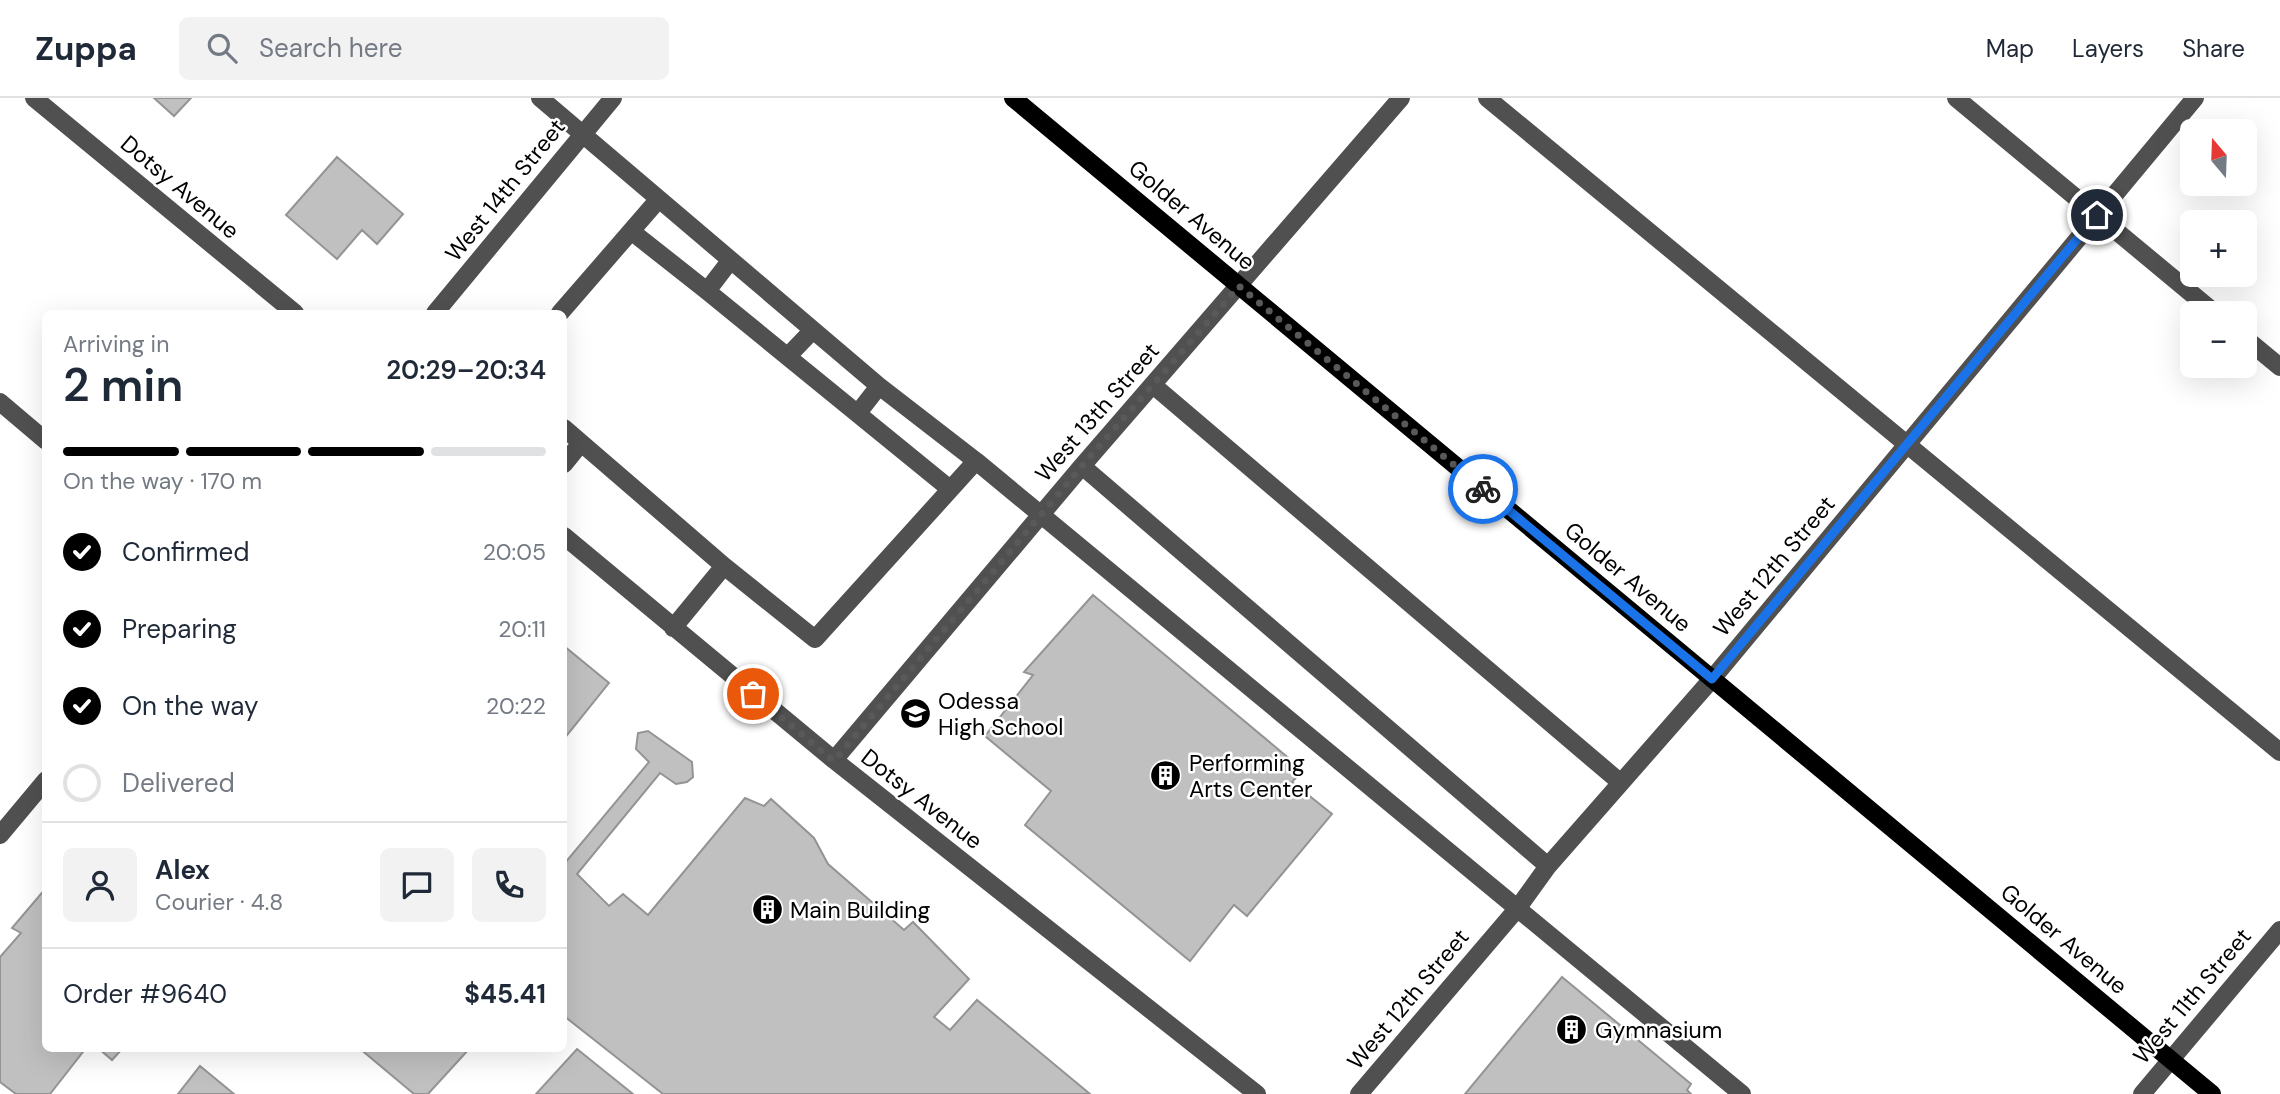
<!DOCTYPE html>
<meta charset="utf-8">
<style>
body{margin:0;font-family:"DM Sans",sans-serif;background:#f2f2f3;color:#1f2937;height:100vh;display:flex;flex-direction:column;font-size:26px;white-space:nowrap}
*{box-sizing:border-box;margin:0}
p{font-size:23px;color:#747a83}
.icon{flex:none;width:38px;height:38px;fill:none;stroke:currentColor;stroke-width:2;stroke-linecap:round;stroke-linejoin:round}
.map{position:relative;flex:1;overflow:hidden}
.side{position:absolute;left:42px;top:212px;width:525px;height:742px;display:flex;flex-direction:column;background:#fff;border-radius:10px;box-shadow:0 7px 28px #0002}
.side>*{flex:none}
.needle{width:46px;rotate:341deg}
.buttons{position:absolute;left:2180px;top:21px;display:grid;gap:14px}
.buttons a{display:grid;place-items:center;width:77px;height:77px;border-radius:10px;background:#fff;box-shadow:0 7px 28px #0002;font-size:35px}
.pin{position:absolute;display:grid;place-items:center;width:60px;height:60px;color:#fff;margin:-30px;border:4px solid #fff;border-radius:50%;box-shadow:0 2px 7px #0007}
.courier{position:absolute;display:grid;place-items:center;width:70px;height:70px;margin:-35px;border:5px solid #1a73e8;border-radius:50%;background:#fff;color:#222;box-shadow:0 2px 9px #0007}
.headline em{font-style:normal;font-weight:600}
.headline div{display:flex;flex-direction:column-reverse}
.headline{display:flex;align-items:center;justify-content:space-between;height:119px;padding:0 21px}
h1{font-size:46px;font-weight:600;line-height:52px}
.bar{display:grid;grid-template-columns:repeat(4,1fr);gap:10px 7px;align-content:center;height:84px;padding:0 21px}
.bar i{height:9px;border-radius:5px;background:#e0e1e3}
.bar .selected{background:#000}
.bar p{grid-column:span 4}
.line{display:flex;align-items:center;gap:18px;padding:0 21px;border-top:2px solid #e0e1e3}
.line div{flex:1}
.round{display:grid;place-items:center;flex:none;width:74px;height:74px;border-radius:10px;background:#f2f2f3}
ol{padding:0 21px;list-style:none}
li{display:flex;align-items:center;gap:21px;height:77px}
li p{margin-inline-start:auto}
li .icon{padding:7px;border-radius:50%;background:#000;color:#fff;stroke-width:4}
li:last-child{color:#747a83}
li i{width:38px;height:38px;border:4px solid #e0e1e3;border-radius:50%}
header{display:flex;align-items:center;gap:42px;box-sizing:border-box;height:98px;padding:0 35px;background:#fff;border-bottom:2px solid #e0e1e3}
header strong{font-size:33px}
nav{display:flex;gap:38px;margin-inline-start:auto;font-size:24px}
.search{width:490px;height:63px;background:#f2f2f3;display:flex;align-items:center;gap:18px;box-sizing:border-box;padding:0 24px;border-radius:10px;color:#747a83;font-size:26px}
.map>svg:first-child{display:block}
.building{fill:#c0c0c0;stroke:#949494;stroke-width:2}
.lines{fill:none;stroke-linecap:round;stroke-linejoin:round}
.minor{stroke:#505050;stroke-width:18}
.major{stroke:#000;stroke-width:18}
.done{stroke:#595959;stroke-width:7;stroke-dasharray:0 12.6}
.route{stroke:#1a73e8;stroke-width:9}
.labels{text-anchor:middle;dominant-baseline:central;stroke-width:5;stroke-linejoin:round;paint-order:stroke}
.street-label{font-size:23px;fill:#000;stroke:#fff}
.poi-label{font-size:23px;fill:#000;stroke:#fff;text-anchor:start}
</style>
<header>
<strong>Zuppa</strong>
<div class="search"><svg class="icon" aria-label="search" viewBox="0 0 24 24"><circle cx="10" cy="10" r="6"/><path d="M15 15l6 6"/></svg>Search here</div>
<nav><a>Map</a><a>Layers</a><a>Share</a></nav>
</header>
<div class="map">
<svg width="2280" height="996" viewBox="0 0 2280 996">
<rect width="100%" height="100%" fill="#fff"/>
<path class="building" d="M154,0H191L174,18Z
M337,59L403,116L377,146L362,132L337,161L286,117Z
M1093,497L1303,672L1292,684L1332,716L1247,818L1234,807L1190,863L1025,727L1051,693L985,638L1033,577L1024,574Z
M564,548L609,585L564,641Z
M648,633L692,664L693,679L687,684L676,686L660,675L577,776L609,808L623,796L648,817L745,700L764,708L771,701L814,740L828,766L904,832L913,824L969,881L934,919L950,932L977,902L1090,996H663L564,918V766L649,664L636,651L638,635Z
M46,790V950H86L50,996H16L0,984V859L21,835L12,830Z
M1562,879L1691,986L1687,992L1691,996H1465Z
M98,950H123L112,962Z
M359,950H470L428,996H414Z
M577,951L633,996H536Z
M200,968L234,996H178Z"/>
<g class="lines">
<path class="minor" d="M34,0L295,215
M540,0L879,288L976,363L1742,996
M1487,0L2280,654
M1956,0L2215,215
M631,133L707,193L950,391
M707,193L730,163
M435,215L613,0
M560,215L658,102
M2245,240L2280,269
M788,258L813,232
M1153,287L1621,685
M0,304L46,343
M858,315L879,288
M564,330L724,468L815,541L976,363
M564,366L581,345
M1082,368L1548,768
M564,438L834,662L1257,996
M673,530L724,468
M834,662L1082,368L1401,0
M0,737L46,682
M1359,996L1517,811L1548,768L1712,581L2195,0
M2142,996L2280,832"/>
<path class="major" d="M1013,0L2212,996"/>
</g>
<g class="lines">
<path class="done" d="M753,596L834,663L1082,368L1239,188L1483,391"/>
<path class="route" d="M1483,391L1712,581L2097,117"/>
</g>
<defs>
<symbol id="school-disc" viewBox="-11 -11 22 22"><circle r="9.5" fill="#000" stroke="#fff"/><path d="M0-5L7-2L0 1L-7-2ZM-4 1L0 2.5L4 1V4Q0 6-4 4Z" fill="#fff"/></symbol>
<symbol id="building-disc" viewBox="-11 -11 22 22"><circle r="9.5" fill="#000" stroke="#fff"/><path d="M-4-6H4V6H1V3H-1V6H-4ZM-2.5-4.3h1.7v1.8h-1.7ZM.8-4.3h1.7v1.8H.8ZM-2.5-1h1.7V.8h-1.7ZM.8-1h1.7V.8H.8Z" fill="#fff"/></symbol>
</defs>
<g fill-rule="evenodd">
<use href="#school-disc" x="898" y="598" width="35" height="35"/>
<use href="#building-disc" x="1148" y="660" width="35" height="35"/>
<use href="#building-disc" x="750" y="794" width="35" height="35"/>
<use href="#building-disc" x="1554" y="914" width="35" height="35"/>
</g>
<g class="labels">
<g class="street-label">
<text transform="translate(180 89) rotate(40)">Dotsy Avenue</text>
<text transform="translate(505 92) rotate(-51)">West 14th Street</text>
<text transform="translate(1192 117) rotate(40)">Golder Avenue</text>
<text transform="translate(1097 314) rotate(-49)">West 13th Street</text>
<text transform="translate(1774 468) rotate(-50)">West 12th Street</text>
<text transform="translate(1628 479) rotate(40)">Golder Avenue</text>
<text transform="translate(922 701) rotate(38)">Dotsy Avenue</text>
<text transform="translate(2064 841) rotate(40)">Golder Avenue</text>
<text transform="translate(2192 898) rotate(-50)">West 11th Street</text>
<text transform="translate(1408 901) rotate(-50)">West 12th Street</text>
</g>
<g class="poi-label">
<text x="938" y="603">Odessa<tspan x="938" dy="26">High School</tspan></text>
<text x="1189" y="665">Performing<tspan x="1189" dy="26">Arts Center</tspan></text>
<text x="790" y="812">Main Building</text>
<text x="1595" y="932">Gymnasium</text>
</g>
</g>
</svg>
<div class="buttons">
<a><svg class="needle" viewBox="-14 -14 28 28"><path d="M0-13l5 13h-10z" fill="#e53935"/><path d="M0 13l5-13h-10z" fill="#747a83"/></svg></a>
<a>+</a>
<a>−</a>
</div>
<div class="pin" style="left:753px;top:596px;background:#ea580c"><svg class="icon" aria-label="bag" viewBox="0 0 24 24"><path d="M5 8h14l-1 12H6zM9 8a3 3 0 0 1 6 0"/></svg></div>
<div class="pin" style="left:2097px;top:117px;background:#1f2937"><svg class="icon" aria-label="home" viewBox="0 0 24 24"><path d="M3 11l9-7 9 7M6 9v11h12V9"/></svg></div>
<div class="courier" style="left:1483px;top:391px"><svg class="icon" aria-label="bike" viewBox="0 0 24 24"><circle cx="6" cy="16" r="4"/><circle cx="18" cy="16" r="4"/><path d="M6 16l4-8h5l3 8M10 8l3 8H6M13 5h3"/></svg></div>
<section class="side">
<div class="headline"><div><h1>2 min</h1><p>Arriving in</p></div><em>20:29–20:34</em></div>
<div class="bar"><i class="selected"></i><i class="selected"></i><i class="selected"></i><i></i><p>On the way · 170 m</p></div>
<ol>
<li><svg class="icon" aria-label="check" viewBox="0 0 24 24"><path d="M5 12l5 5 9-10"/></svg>Confirmed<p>20:05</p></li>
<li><svg class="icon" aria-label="check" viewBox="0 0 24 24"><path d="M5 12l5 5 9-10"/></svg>Preparing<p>20:11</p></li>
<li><svg class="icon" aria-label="check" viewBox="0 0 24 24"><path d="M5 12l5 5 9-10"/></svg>On the way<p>20:22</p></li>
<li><i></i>Delivered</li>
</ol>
<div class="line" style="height:126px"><a class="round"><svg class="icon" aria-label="person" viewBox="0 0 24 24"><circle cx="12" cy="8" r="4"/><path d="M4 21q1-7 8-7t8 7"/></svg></a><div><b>Alex</b><p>Courier · 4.8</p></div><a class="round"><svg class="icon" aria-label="chat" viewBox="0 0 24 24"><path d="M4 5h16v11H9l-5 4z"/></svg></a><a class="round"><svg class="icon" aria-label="phone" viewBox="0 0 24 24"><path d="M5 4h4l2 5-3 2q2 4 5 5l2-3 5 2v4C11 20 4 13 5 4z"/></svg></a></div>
<div class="line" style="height:91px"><div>Order #9640</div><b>$45.41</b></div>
</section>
</div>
